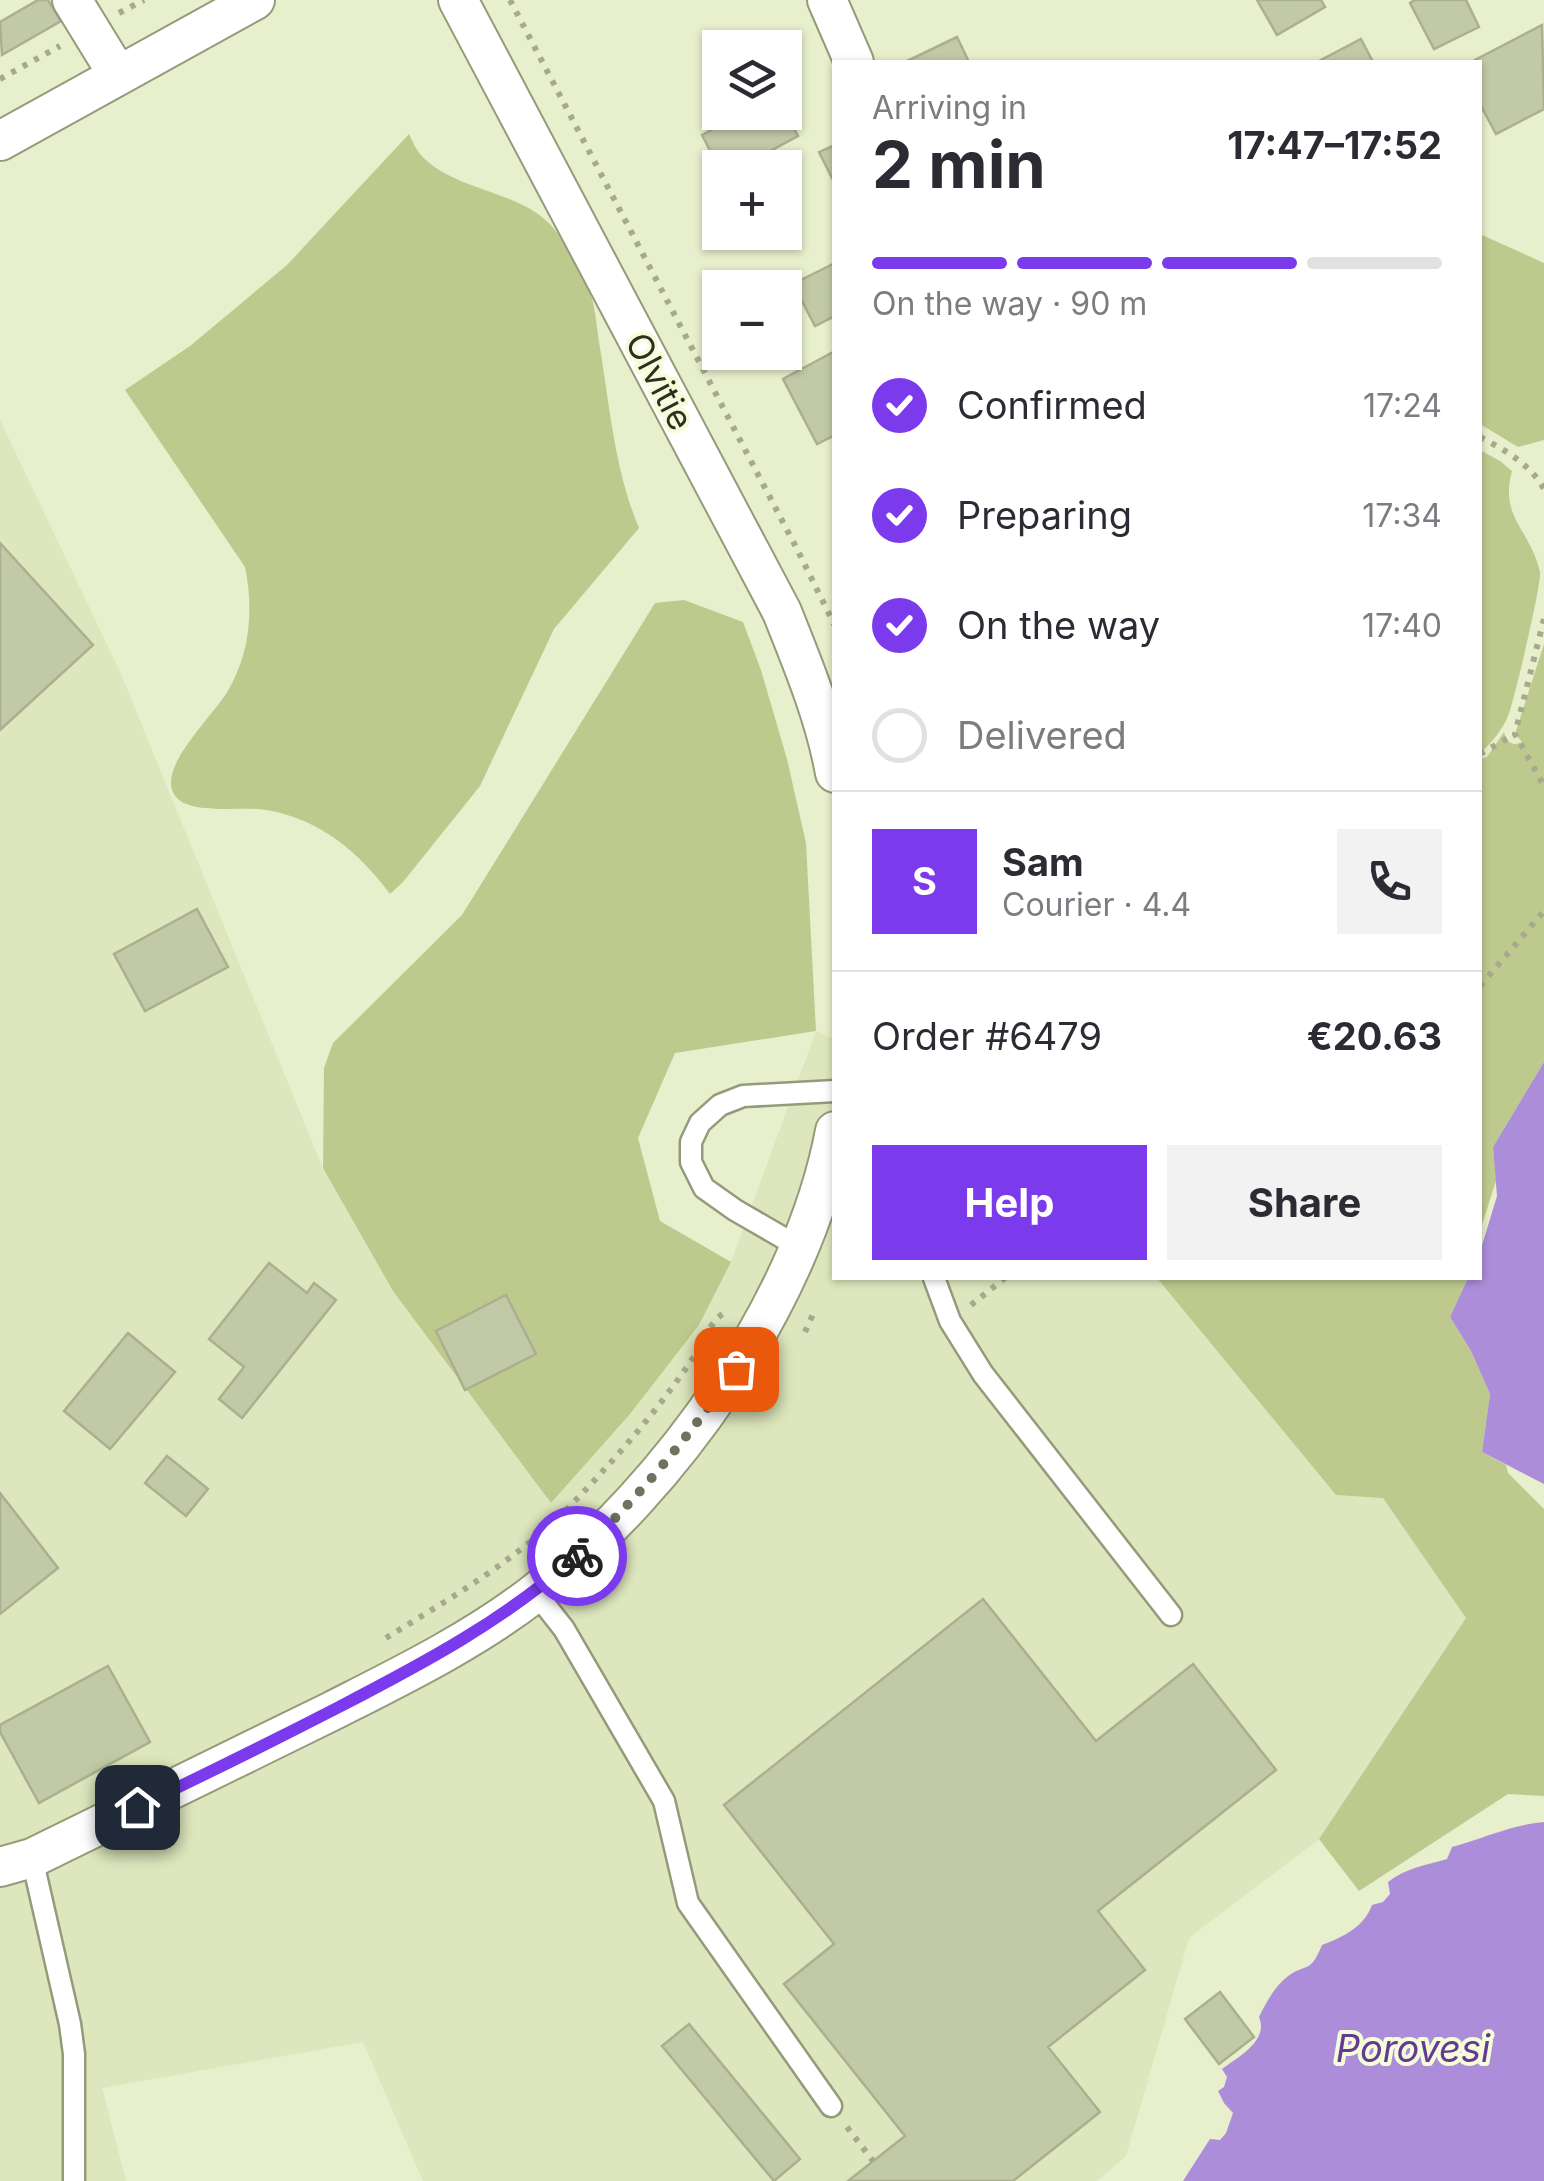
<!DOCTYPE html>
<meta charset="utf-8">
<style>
body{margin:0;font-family:Inter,sans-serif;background:#f2f2f3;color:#2b2b33;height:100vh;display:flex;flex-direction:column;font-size:38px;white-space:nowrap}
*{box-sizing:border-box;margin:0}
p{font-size:32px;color:#7c7c81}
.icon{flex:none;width:55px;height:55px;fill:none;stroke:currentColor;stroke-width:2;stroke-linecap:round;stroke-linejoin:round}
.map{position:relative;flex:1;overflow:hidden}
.panel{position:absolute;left:832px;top:60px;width:650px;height:1220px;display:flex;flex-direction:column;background:#fff;border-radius:0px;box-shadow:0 2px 8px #0004}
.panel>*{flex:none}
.controls{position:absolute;left:702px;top:30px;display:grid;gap:20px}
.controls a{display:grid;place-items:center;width:100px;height:100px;border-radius:0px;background:#fff;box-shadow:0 2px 8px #0004;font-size:50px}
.pin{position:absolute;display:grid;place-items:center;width:85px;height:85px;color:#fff;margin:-42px;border-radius:20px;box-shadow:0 5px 15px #0006}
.courier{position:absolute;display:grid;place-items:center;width:100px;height:100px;margin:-50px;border:8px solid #7c3aed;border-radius:50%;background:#fff;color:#222;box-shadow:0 2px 12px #0007}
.headline em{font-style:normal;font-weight:700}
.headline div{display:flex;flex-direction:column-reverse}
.headline{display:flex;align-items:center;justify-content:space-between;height:170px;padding:0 40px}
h1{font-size:65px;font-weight:700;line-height:75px}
.bar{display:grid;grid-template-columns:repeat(4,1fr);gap:15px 10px;align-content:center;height:120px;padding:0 40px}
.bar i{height:12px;border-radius:8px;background:#e1e1e2}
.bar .current{background:#7c3aed}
.bar p{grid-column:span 4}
.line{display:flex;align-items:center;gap:25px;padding:0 40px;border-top:2px solid #e1e1e2}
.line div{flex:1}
.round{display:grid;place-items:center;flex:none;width:105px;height:105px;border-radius:0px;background:#f2f2f3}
ol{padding:0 40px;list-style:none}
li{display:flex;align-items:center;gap:30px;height:110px}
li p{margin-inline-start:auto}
li .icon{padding:10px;border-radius:50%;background:#7c3aed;color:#fff;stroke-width:4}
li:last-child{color:#7c7c81}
li i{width:55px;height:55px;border:5px solid #e1e1e2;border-radius:50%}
.cta{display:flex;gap:20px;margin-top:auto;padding:20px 40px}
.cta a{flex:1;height:115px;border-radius:0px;background:#7c3aed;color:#fff;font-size:40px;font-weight:700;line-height:115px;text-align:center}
.cta a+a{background:#f2f2f3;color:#2b2b33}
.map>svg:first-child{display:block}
.built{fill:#dde6bc}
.green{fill:#bec98e}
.water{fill:#ac8dda}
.building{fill:#c2c9a7;stroke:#aab08f;stroke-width:2.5}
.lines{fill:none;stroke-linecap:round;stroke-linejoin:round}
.service-casing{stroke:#949b7a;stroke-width:25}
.minor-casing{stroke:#949b7a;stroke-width:42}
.path{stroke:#a5aa8f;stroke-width:6;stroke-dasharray:5 8;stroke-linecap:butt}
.service{stroke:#fff;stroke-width:20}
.minor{stroke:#fff;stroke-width:38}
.done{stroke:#6e725e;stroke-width:10;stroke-dasharray:0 18}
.route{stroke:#7c3aed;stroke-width:12}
.labels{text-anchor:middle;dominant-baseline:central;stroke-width:8;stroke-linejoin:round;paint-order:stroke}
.street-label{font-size:35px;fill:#2c2f22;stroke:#f5fcd9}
.water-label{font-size:38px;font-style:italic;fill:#643a94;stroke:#f5fcd9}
</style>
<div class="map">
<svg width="1544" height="2181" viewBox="0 0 1544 2181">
<rect width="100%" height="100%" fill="#e8efcc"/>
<path class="built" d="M0,420L121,674L324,1171L551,1503L630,1414L699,1325L731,1262L816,1031L835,1040V1278H1157L1336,1495L1383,1497L1466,1618L1319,1839L1189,1938L1126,2156L1097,2181H423L363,2042L102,2088L126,2181H0Z"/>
<path class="green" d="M409,134C412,140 415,148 420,154C455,194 528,189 558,234C567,248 586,279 591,295C596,311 597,331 600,348C610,408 615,471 639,528L554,629L480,786L403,882L390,894C358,851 321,820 267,810C244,806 193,815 177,798C159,779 186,746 198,730C207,718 218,706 226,694C250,655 254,611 245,567L125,390L190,346L287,265Z
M1480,234L1544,263V440L1518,447L1480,424Z
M1480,450L1500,461L1512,471C1499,518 1531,530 1540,572C1542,582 1514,702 1508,716C1503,729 1490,745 1480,753Z
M684,600L743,622L761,670L787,759L806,843L816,1031L675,1053L638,1138L660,1221L731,1262L699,1325L630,1414L551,1503L393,1291L323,1168L324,1068L333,1043L462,915L655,603Z
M1544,644V1062L1493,1147L1496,1181L1480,1231V759L1487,757L1504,732C1506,742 1512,747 1522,742L1515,734Z
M1157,1278H1468L1450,1317L1471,1351L1490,1394L1482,1452L1506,1465L1508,1473L1544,1509V1796L1508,1794L1359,1891L1319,1839L1466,1618L1383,1498L1336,1495Z"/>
<path class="water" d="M1544,1062V1484L1482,1452L1490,1394L1471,1351L1450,1317L1468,1278H1480V1252L1497,1196L1493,1147Z
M1544,1822V2181H1183L1210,2139L1220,2140L1226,2133L1233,2113L1224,2103L1218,2091L1224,2087L1227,2077L1222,2069C1238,2057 1269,2041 1259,2017C1265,2004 1275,1986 1287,1977C1306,1962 1310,1975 1322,1945C1343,1937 1364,1927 1372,1905L1383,1902L1390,1894L1388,1882C1406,1868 1426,1865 1447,1859L1452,1847C1484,1838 1511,1825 1544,1822Z"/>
<path class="building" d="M38,0H48L61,21L2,55L0,22Z
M1257,0H1321L1325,7L1277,35Z
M1415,0H1466L1479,27L1434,49L1410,3Z
M1542,25L1544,109L1496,134L1480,104V62H1471Z
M957,37L969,62H905Z
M1361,39L1373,62H1317Z
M745,112H785L798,136L739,168H720V170L702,135Z
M835,145V184L819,152Z
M835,263V316L815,326L793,284Z
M835,351V435L817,444L783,379Z
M0,543L93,645L0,730Z
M197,909L228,967L145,1011L114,954Z
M269,1263L307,1293L314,1283L336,1300L242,1418L219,1399L244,1367L209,1339Z
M506,1295L536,1354L465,1390L436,1331Z
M128,1333L175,1372L110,1449L64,1411Z
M167,1456L208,1489L186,1516L145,1483Z
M0,1493L58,1568L0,1614Z
M983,1599L1096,1741L1193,1664L1276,1770L1098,1911L1145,1970L1048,2047L1100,2112L1013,2181H848L905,2136L784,1984L834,1944L724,1805Z
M108,1666L150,1742L39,1803L0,1732V1725Z
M1220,1992L1254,2037L1219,2064L1185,2019Z
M689,2024L800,2159L774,2181L662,2046Z"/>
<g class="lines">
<defs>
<path id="service" d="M799,1247L735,1210L704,1188L691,1162V1142L700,1123L720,1105L743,1096L835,1091
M934,1278L950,1321L983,1374L1171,1615
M535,1592L564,1629L664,1801L688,1903L831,2106
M32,1858L70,2024L74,2054V2181"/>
<path id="minor" d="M72,0L118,75
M458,0L782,612C803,665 825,717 835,773
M827,0L854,62
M0,141L255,0
M0,1867L32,1858C132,1810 232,1761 332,1711C401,1676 473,1641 535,1593C671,1487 803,1302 835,1131"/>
</defs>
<use href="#service" class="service-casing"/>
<use href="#minor" class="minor-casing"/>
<path class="path" d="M510,0L798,551L835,626
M119,13L144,0
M0,79L60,46
M1480,437C1505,450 1530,464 1544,489
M1544,619L1515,734L1544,786
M1480,754L1515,734
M1480,986L1544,911
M971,1305L1005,1278
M805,1332L814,1312
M386,1638C451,1598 520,1558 573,1503C617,1457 660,1408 695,1355C705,1340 710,1320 726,1312
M847,2127L873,2161"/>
<use href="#service" class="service"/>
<use href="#minor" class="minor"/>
</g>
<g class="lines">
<path class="done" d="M577,1556C639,1497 687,1439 736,1369"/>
<path class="route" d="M137,1807C204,1775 271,1742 337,1708C424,1663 503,1621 577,1556"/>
</g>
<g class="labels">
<g class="street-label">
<text transform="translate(660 381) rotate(62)">Olvitie</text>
</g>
<g class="water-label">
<text x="1413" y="2048">Porovesi</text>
</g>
</g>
</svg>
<div class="controls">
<a><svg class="icon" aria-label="layers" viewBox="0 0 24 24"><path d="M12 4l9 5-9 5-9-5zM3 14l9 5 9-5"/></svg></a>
<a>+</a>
<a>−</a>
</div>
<div class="pin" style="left:736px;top:1369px;background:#ea580c"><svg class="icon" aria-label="bag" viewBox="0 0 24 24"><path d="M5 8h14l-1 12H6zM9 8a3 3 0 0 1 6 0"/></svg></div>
<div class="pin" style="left:137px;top:1807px;background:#1f2937"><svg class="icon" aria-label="home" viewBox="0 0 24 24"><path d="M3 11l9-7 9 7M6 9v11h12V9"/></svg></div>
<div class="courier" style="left:577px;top:1556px"><svg class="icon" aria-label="bike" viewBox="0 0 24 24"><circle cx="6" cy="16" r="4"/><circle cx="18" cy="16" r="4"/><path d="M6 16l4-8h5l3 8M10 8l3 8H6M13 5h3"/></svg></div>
<section class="panel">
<div class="headline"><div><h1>2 min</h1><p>Arriving in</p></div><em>17:47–17:52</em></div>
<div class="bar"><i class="current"></i><i class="current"></i><i class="current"></i><i></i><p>On the way · 90 m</p></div>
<ol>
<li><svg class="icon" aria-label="check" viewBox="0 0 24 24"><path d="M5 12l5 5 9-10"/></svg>Confirmed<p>17:24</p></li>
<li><svg class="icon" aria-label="check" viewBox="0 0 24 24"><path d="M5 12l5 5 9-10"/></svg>Preparing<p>17:34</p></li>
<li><svg class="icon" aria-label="check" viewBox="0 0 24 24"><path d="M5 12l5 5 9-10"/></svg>On the way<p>17:40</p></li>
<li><i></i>Delivered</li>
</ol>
<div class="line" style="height:180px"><b class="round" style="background:#7c3aed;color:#fff">S</b><div><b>Sam</b><p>Courier · 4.4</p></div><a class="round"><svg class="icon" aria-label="phone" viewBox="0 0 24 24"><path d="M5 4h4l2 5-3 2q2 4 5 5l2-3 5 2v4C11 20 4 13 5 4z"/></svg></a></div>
<div class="line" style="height:130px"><div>Order #6479</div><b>€20.63</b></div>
<div class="cta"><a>Help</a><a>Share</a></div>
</section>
</div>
